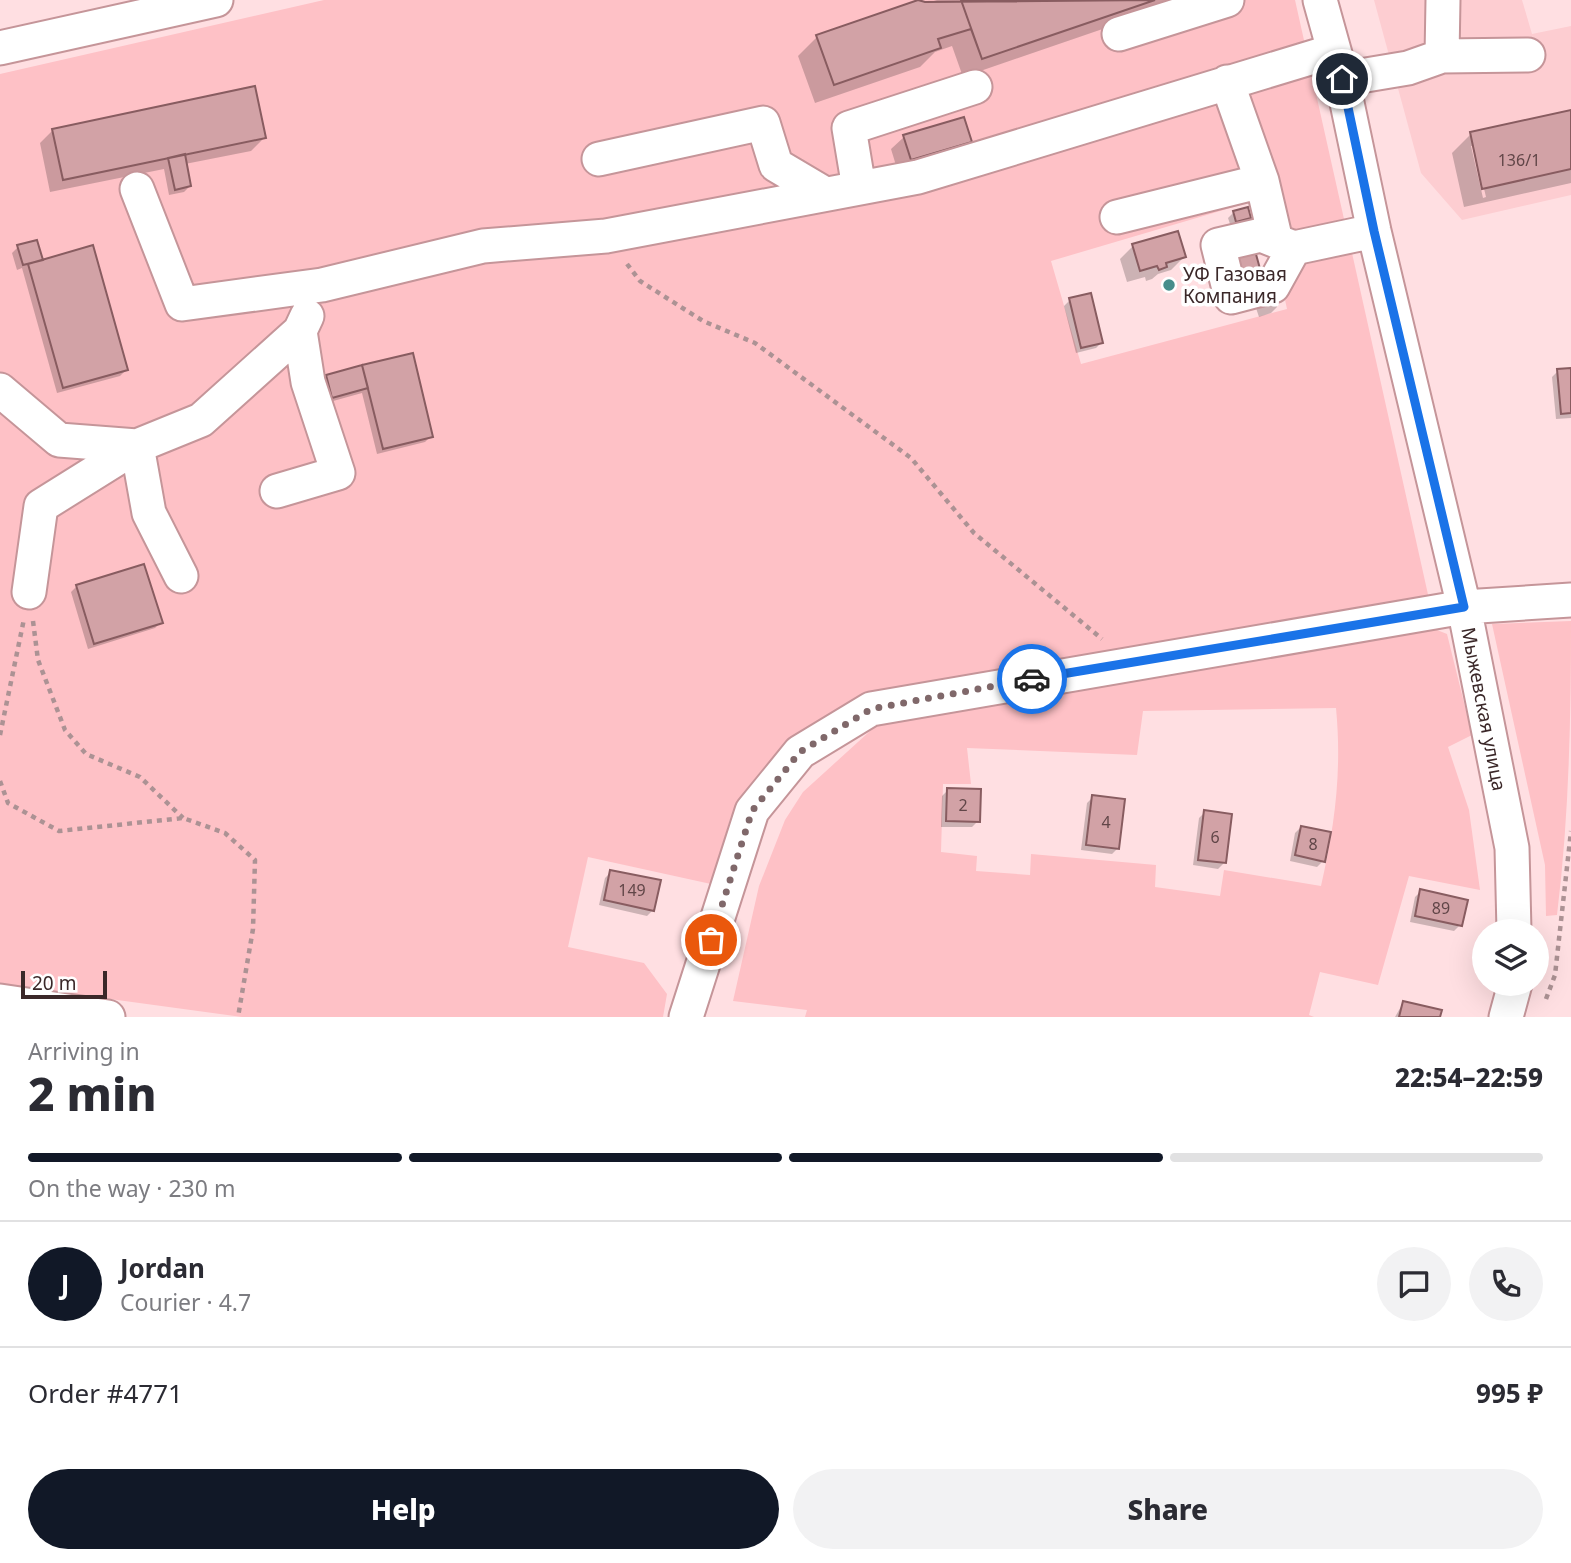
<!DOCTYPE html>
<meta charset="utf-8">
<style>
body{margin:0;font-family:"Noto Sans",sans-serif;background:#f2f2f3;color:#2b2b33;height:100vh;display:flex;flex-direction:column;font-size:26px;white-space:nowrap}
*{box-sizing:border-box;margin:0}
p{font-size:23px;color:#7c7c81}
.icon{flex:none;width:38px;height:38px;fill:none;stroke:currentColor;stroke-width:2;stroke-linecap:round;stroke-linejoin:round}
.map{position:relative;height:1017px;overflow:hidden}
.panel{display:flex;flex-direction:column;background:#fff;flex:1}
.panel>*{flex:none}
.fabs{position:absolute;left:1472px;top:919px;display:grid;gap:14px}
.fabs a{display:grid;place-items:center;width:77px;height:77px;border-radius:50%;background:#fff;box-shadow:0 7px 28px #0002;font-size:35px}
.scale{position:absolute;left:21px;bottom:18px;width:86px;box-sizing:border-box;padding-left:7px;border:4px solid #3b2829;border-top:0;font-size:19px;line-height:24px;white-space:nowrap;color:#3b2829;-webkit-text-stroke:5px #fff;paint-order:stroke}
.pin{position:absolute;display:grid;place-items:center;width:60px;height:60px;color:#fff;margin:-30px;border:4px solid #fff;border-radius:50%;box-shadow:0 2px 7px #0007}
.courier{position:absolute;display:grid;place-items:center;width:70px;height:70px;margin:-35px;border:5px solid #1a73e8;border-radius:50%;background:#fff;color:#222;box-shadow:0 2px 9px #0007}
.headline em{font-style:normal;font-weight:800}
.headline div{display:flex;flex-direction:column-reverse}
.headline{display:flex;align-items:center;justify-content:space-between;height:119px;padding:0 28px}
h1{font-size:46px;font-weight:800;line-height:52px}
.bar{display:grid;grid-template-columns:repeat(4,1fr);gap:10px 7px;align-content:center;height:84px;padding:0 28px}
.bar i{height:9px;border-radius:5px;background:#e1e1e2}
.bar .active{background:#111827}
.bar p{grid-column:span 4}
.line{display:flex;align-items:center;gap:18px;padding:0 28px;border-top:2px solid #e1e1e2}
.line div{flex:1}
.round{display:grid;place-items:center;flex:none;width:74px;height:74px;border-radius:37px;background:#f2f2f3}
.cta{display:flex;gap:14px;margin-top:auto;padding:14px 28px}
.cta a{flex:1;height:80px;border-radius:42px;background:#111827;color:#fff;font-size:28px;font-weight:800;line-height:80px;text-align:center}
.cta a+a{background:#f2f2f3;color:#2b2b33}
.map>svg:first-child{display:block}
.built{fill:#fdcdd1}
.green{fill:#fec1c6;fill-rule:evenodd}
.shadow{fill:#0003;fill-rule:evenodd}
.building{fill:#d2a2a6;stroke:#885c60;stroke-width:2}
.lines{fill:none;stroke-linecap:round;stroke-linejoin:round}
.minor-casing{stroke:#c59599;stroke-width:37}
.path{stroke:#ac9294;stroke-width:4.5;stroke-dasharray:5 5;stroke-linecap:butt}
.minor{stroke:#fff;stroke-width:33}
.done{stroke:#80686a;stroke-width:7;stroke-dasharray:0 12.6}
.route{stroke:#1a73e8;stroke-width:9}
.poi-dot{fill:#468d8b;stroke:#fff;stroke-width:2.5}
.labels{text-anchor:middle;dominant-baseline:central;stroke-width:7;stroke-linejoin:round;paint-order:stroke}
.number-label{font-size:16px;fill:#614648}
.poi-label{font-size:19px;fill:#3b2829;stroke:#fff;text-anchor:start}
.street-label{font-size:19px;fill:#3b2829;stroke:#fff}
</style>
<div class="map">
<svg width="1571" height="1017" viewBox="0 0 1571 1017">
<rect width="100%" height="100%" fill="#ffdfe2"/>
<path class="built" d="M1374,0H1522L1532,34L1571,26V195L1462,220L1421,173Z"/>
<path class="green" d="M324,0H1295L1344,219L1290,231L1254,201L1051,261L1081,364L1287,309L1284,295L1298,266L1352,253L1429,599L865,693L781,747L731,816L711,884L588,857L568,947L644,963L667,994L663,1017H242L0,984V74Z
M1571,621C1571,720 1569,817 1557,915L1546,916L1545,865L1492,624Z
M1427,626L1447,634L1472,735L1448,747L1469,810L1480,890L1409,876L1378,985L1320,972L1309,1015L1314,1017H805L807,1010L733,1001L759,886L785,820L803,792L880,722ZM1336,708C1342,771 1335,825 1321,886L1224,870L1220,896L1155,887L1156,865L1031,854L1030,875L976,871L977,856L941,852L943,784H971L967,748L1137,755L1143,711Z"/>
<path class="shadow" d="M923,0L924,4L937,0H1168L1158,10L963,77L952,46L935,52L920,67L815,103L798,56L817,37Z
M1571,112V183L1464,207L1452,153L1471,134ZM1471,146H1474L1486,197L1483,198Z
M53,130L264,138L251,151L185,164L190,186L184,192L169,195L164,169L50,192L40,143Z
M904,137L970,141L957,154L898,172L891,149Z
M1234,212L1249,217L1244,223L1231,227L1228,218Z
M1133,246L1184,257L1171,270L1158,274L1152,279L1146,281L1145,277L1127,282L1120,259Z
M18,247L42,262L126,370L120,376L57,393L22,268L17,270L12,253Z
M1275,299L1277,307L1271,313L1259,317L1256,308L1262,302Z
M1070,300L1102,342L1096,348L1076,353L1064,306Z
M411,355L431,436L425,442L377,454L362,393L326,403L321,382L327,376Z
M1571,370V418L1556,419L1552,377L1558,371Z
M77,586L161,622L155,628L88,649L71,592Z
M948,790L978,821L972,827H941L942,796Z
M1093,797L1118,848L1112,854L1081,850L1087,803Z
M1205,812L1224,863L1218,869L1193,865L1199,818Z
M1301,827L1323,861L1317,867L1290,861L1295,833Z
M611,872L653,910L647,916L599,905L605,878Z
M1421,891L1460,925L1454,931L1410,922L1415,897Z
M1403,1003L1439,1017H1395Z"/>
<path class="building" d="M918,0L925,2L1155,0L982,59L971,29L938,39L941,48L834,85L816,35Z
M961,0H1155L982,59Z
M255,86L266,138L63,180L52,129Z
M1571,110V169L1482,189L1470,132Z
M964,117L972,142L911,160L903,135Z
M185,154L191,186L175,190L168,158Z
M1248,207L1251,218L1236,222L1233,211Z
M1178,231L1186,257L1166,263L1167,267L1159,270L1157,266L1140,271L1132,244Z
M37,240L43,260L23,265L17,245Z
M93,245L128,370L63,388L28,264Z
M1254,247L1262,276L1239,282L1232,253Z
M1091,293L1103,343L1081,348L1069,298Z
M413,353L433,437L383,449L362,365Z
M362,365L368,388L332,398L326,375Z
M1571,368V413L1561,414L1557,369Z
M144,564L163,623L94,644L76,585Z
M947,788L981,789L980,822L946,821Z
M1092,795L1125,799L1119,849L1086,845Z
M1204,810L1232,814L1226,863L1198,860Z
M1301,826L1331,832L1325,862L1295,855Z
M610,870L661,880L654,911L604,900Z
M1420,889L1468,900L1462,926L1415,916Z
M1403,1001L1442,1010L1440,1017H1399Z"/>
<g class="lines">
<defs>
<path id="minor" d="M1320,0L1342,79L1374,231L1464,607L1512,848L1514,931
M1119,34L1227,0
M0,48L216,0
M1442,56L1443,0
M1342,79L1408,68L1442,56L1528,55
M1227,82L1262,181L1276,241
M599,159L763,123L776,165L825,194
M859,188L849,128L975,87
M137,189L182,304L322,285L483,246L606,236L918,177L1333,51
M1117,217L1262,181
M1294,248L1261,235L1218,245L1231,297L1273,286L1294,248L1374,231
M0,390L59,440L137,446L41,506L29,592
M277,491L338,473L308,382L300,331L307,316
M181,576L149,513L137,446L201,420L300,331
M0,1001L108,1017
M686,1017L752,811L800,752L871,709L1464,607L1571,600
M1506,1017L1515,984"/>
</defs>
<use href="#minor" class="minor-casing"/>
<path class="path" d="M627,264L640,281L703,321L755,343L911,458L974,533L1102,639
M33,621L38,660L65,730L86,754L140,777L183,818
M0,735L24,619
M0,781L8,803L59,831L183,818L225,833L255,860L253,929L238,1017
M1546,999L1555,975L1571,831"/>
<use href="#minor" class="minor"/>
</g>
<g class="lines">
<path class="done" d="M711,940L752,811L800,752L871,709L1032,679"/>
<path class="route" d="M1032,679L1464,607L1374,231L1342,79"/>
</g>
<circle class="poi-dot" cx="1169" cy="285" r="7"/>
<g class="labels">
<g class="number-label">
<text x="1519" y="160">136/1</text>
<text x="963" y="805">2</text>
<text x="1106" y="822">4</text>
<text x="1215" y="837">6</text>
<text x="1313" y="844">8</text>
<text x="632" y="890">149</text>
<text x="1441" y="908">89</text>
</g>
<g class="poi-label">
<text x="1183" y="274">УФ Газовая<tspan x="1183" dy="22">Компания</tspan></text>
</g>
<g class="street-label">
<text transform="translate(1484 709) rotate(79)">Мыжевская улица</text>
</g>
</g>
</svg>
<div class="fabs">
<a><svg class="icon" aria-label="layers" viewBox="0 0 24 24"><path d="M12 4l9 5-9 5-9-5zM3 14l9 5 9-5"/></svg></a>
</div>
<div class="scale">20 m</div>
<div class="pin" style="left:711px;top:940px;background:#ea580c"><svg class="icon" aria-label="bag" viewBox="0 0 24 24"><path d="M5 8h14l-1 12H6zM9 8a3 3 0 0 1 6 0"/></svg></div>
<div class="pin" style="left:1342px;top:79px;background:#1f2937"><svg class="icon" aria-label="home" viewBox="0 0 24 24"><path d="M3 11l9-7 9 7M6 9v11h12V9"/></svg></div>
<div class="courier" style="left:1032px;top:679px"><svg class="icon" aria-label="car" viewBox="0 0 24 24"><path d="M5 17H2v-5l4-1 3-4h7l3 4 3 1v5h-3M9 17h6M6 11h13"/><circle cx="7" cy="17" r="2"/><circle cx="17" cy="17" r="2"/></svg></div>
</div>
<section class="panel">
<div class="headline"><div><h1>2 min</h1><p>Arriving in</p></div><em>22:54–22:59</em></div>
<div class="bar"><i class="active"></i><i class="active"></i><i class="active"></i><i></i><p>On the way · 230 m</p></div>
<div class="line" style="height:126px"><b class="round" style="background:#111827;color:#fff">J</b><div><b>Jordan</b><p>Courier · 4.7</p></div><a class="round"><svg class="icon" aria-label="chat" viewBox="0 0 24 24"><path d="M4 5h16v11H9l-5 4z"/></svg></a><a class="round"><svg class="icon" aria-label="phone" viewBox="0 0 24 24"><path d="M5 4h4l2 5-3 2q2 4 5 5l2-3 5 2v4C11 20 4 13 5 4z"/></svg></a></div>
<div class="line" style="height:91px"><div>Order #4771</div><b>995 ₽</b></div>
<div class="cta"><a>Help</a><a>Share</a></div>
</section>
